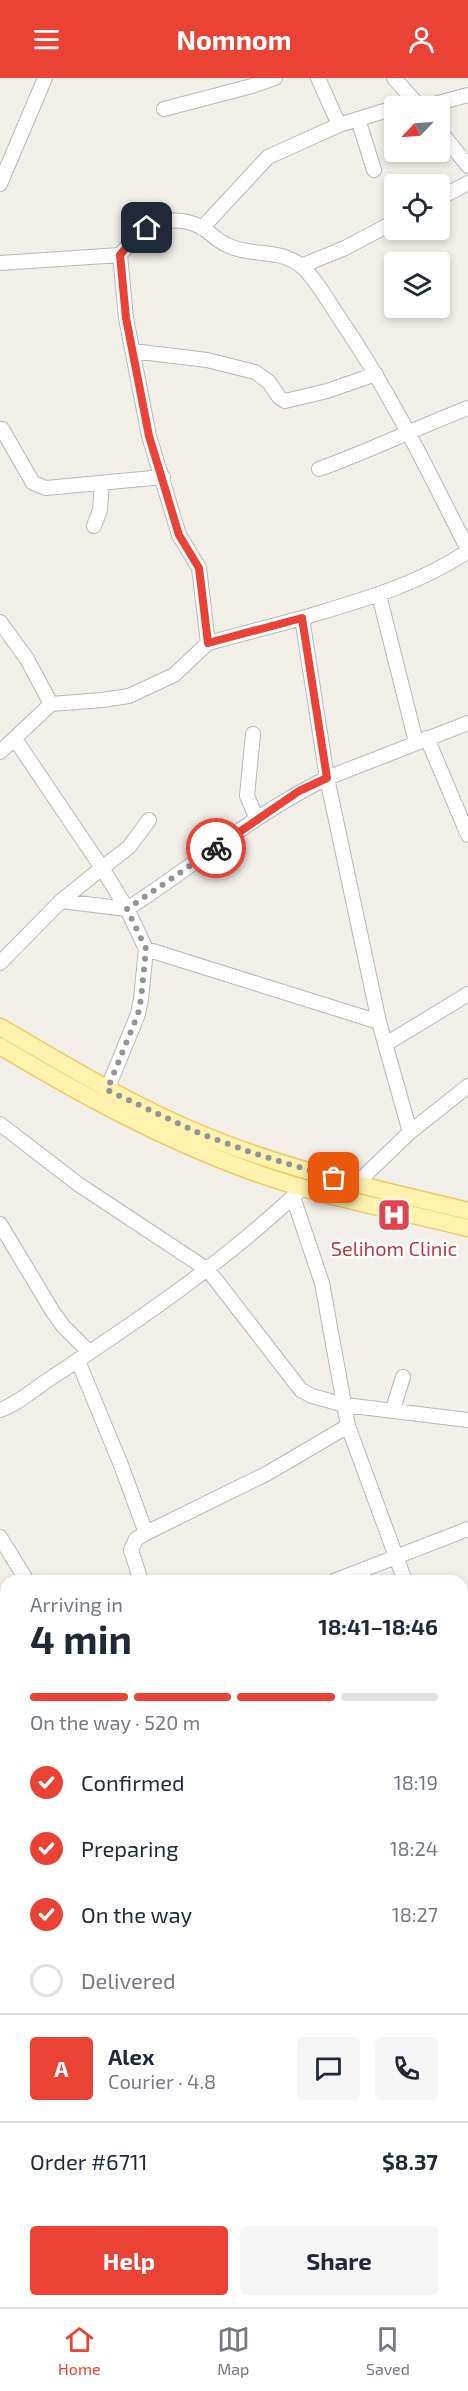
<!DOCTYPE html>
<meta charset="utf-8">
<style>
body{margin:0;font-family:"Exo 2",sans-serif;background:#f6f6f7;color:#1f2937;height:100vh;display:flex;flex-direction:column;font-size:22px;white-space:nowrap}
*{box-sizing:border-box;margin:0}
p{font-size:20px;color:#747a83}
.icon{flex:none;width:33px;height:33px;fill:none;stroke:currentColor;stroke-width:2;stroke-linecap:round;stroke-linejoin:round}
.map{position:relative;flex:1;overflow:hidden}
.sheet{position:absolute;left:0px;top:1497px;width:468px;height:732px;display:flex;flex-direction:column;background:#fff;border-radius:18px 18px 0 0;box-shadow:0 3px 9px #0003}
.sheet>*{flex:none}
.needle{width:39px;rotate:245deg}
.fabs{position:absolute;left:384px;top:18px;display:grid;gap:12px}
.fabs a{display:grid;place-items:center;width:66px;height:66px;border-radius:6px;background:#fff;box-shadow:0 3px 9px #0003;font-size:30px}
.pin{position:absolute;display:grid;place-items:center;width:51px;height:51px;color:#fff;margin:-26px;border-radius:12px;box-shadow:0 3px 9px #0006}
.courier{position:absolute;display:grid;place-items:center;width:60px;height:60px;margin:-30px;border:4px solid #ea4335;border-radius:50%;background:#fff;color:#222;box-shadow:0 2px 8px #0007}
.summary em{font-style:normal;font-weight:700}
.summary div{display:flex;flex-direction:column-reverse}
.summary{display:flex;align-items:center;justify-content:space-between;height:102px;padding:0 30px}
h1{font-size:39px;font-weight:700;line-height:45px}
.bar{display:grid;grid-template-columns:repeat(4,1fr);gap:9px 6px;align-content:center;height:72px;padding:0 30px}
.bar i{height:8px;border-radius:4px;background:#e0e1e3}
.bar .active{background:#ea4335}
.bar p{grid-column:span 4}
.line{display:flex;align-items:center;gap:15px;padding:0 30px;border-top:2px solid #e0e1e3}
.line div{flex:1}
.round{display:grid;place-items:center;flex:none;width:63px;height:63px;border-radius:6px;background:#f6f6f7}
ol{padding:0 30px;list-style:none}
li{display:flex;align-items:center;gap:18px;height:66px}
li p{margin-inline-start:auto}
li .icon{padding:6px;border-radius:50%;background:#ea4335;color:#fff;stroke-width:4}
li:last-child{color:#747a83}
li i{width:33px;height:33px;border:3px solid #e0e1e3;border-radius:50%}
.button{display:flex;gap:12px;margin-top:auto;padding:12px 30px}
.button a{flex:1;height:69px;border-radius:6px;background:#ea4335;color:#fff;font-size:24px;font-weight:700;line-height:69px;text-align:center}
.button a+a{background:#f6f6f7;color:#1f2937}
header{display:flex;justify-content:space-between;align-items:center;height:78px;padding:0 30px;background:#ea4335;color:#fff;font-size:27px;font-weight:700}
.dock{display:flex;justify-content:space-around;align-items:center;height:84px;border-top:2px solid #e0e1e3;background:#fff;font-size:16px;color:#747a83}
.dock a{display:grid;justify-items:center;gap:3px}
.dock .active{color:#ea4335}
.map>svg:first-child{display:block}
.lines{fill:none;stroke-linecap:round;stroke-linejoin:round}
.minor-casing{stroke:#b5b8bc;stroke-width:16}
.major-casing{stroke:#f2c960;stroke-width:19}
.minor{stroke:#fff;stroke-width:14}
.major{stroke:#fff2af;stroke-width:16}
.done{stroke:#929495;stroke-width:6;stroke-dasharray:0 10.8}
.route{stroke:#ea4335;stroke-width:8}
.labels{text-anchor:middle;dominant-baseline:central;stroke-width:5;stroke-linejoin:round;paint-order:stroke}
.health-label{font-size:20px;fill:#be3a42;stroke:#fff}
</style>
<header><svg class="icon" aria-label="menu" viewBox="0 0 24 24"><path d="M4 6h16M4 12h16M4 18h16"/></svg>Nomnom<svg class="icon" aria-label="person" viewBox="0 0 24 24"><circle cx="12" cy="8" r="4"/><path d="M4 21q1-7 8-7t8 7"/></svg></header>
<div class="map">
<svg width="468" height="2229" viewBox="0 0 468 2229">
<rect width="100%" height="100%" fill="#f1efe8"/>
<g class="lines">
<defs>
<path id="minor" d="M318,0L339,47
M394,0L419,28
M427,28L468,17
M164,31L252,8L275,0
M358,41L374,92
M440,53L468,88
M0,106L45,0
M440,120L468,105
M202,150L268,79L339,47L394,30
M0,185L120,177
M301,188L345,170L394,144
M133,273L207,282L255,294L269,304L279,319L285,323L327,313L376,296
M2,351L33,405L46,410L163,399
M319,391C370,373 418,349 468,330
M94,448L100,432L102,405
M379,517L416,664
M0,544L27,581L51,626
M208,565L302,540
M253,656L247,718L257,741
M427,660L468,757
M15,661L102,790L61,823
M0,674L51,626L102,622L129,618L174,597L208,565L199,490L179,457L149,358L126,240L120,177C141,150 167,132 201,149C210,154 217,163 227,167C250,179 278,170 300,187C314,198 328,223 338,238C389,312 428,392 468,472
M127,831L102,790L129,769L149,742
M146,871L379,944
M0,885L61,823L127,831
M386,966L468,916
M107,1012L138,936L141,921L146,871L127,831C194,788 255,735 327,700L302,540C359,523 418,507 468,473
M0,1046L78,1106L208,1192L301,1312L312,1318L345,1327L468,1342
M410,1054L379,944L327,700L468,645
M356,1106L410,1054L468,1008
M293,1119L322,1205L348,1348L405,1503
M0,1146L53,1234L63,1248L89,1274
M78,1283L121,1387L146,1455L136,1461L131,1472L141,1503
M393,1331L403,1299
M0,1332C17,1327 39,1307 54,1298C139,1242 224,1184 298,1114
M146,1455L268,1395L348,1348
M0,1459L27,1503
M334,1503L468,1451
M462,1542L468,1539
M0,1607L6,1605
M462,1672L468,1669
M462,1722H468
M0,1882L6,1880
M462,1900L468,1897
M0,1926L6,1922
M0,1975L6,1983
M462,1978L468,1976
M462,2046L468,2043
M0,2049L6,2044
M0,2081L6,2088
M0,2153L6,2148
M0,2184L6,2191
M31,2223L36,2229
M116,2223L121,2229
M179,2229L187,2223"/>
<path id="major" d="M0,949C66,987 130,1027 201,1056C286,1092 378,1111 468,1133
M0,968C80,1016 160,1060 248,1092C319,1118 395,1132 468,1150"/>
</defs>
<use href="#minor" class="minor-casing"/>
<use href="#major" class="major-casing"/>
<use href="#minor" class="minor"/>
<use href="#major" class="major"/>
</g>
<g class="lines">
<path class="done" d="M216,770L127,831L146,871L141,921L138,936L107,1012L201,1056L253,1075L334,1100"/>
<path class="route" d="M147,150L133,161L120,177L126,240L149,358L179,457L199,490L208,565L302,540L327,700L299,713L216,770"/>
</g>
<defs>
<symbol id="hospital-square" viewBox="-11 -11 22 22"><rect x="-9" y="-9" width="18" height="18" rx="4" fill="#e0444e" stroke="#fff"/><path d="M-5-5h3v3.5h4V-5h3V5h-3V1.5h-4V5h-3Z" fill="#fff"/></symbol>
</defs>
<g fill-rule="evenodd">
<use href="#hospital-square" x="375" y="1118" width="38" height="38"/>
</g>
<g class="labels">
<g class="health-label">
<text x="394" y="1170">Selihom Clinic</text>
</g>
</g>
</svg>
<div class="fabs">
<a><svg class="needle" viewBox="-14 -14 28 28"><path d="M0-13l5 13h-10z" fill="#e53935"/><path d="M0 13l5-13h-10z" fill="#747a83"/></svg></a>
<a><svg class="icon" aria-label="locate" viewBox="0 0 24 24"><circle cx="12" cy="12" r="6"/><path d="M12 2v4M12 18v4M2 12h4M18 12h4"/></svg></a>
<a><svg class="icon" aria-label="layers" viewBox="0 0 24 24"><path d="M12 4l9 5-9 5-9-5zM3 14l9 5 9-5"/></svg></a>
</div>
<div class="pin" style="left:334px;top:1100px;background:#ea580c"><svg class="icon" aria-label="bag" viewBox="0 0 24 24"><path d="M5 8h14l-1 12H6zM9 8a3 3 0 0 1 6 0"/></svg></div>
<div class="pin" style="left:147px;top:150px;background:#1f2937"><svg class="icon" aria-label="home" viewBox="0 0 24 24"><path d="M3 11l9-7 9 7M6 9v11h12V9"/></svg></div>
<div class="courier" style="left:216px;top:770px"><svg class="icon" aria-label="bike" viewBox="0 0 24 24"><circle cx="6" cy="16" r="4"/><circle cx="18" cy="16" r="4"/><path d="M6 16l4-8h5l3 8M10 8l3 8H6M13 5h3"/></svg></div>
<section class="sheet">
<div class="summary"><div><h1>4 min</h1><p>Arriving in</p></div><em>18:41–18:46</em></div>
<div class="bar"><i class="active"></i><i class="active"></i><i class="active"></i><i></i><p>On the way · 520 m</p></div>
<ol>
<li><svg class="icon" aria-label="check" viewBox="0 0 24 24"><path d="M5 12l5 5 9-10"/></svg>Confirmed<p>18:19</p></li>
<li><svg class="icon" aria-label="check" viewBox="0 0 24 24"><path d="M5 12l5 5 9-10"/></svg>Preparing<p>18:24</p></li>
<li><svg class="icon" aria-label="check" viewBox="0 0 24 24"><path d="M5 12l5 5 9-10"/></svg>On the way<p>18:27</p></li>
<li><i></i>Delivered</li>
</ol>
<div class="line" style="height:108px"><b class="round" style="background:#ea4335;color:#fff">A</b><div><b>Alex</b><p>Courier · 4.8</p></div><a class="round"><svg class="icon" aria-label="chat" viewBox="0 0 24 24"><path d="M4 5h16v11H9l-5 4z"/></svg></a><a class="round"><svg class="icon" aria-label="phone" viewBox="0 0 24 24"><path d="M5 4h4l2 5-3 2q2 4 5 5l2-3 5 2v4C11 20 4 13 5 4z"/></svg></a></div>
<div class="line" style="height:78px"><div>Order #6711</div><b>$8.37</b></div>
<div class="button"><a>Help</a><a>Share</a></div>
</section>
</div>
<nav class="dock">
<a class="active"><svg class="icon" aria-label="home" viewBox="0 0 24 24"><path d="M3 11l9-7 9 7M6 9v11h12V9"/></svg>Home</a>
<a><svg class="icon" aria-label="map" viewBox="0 0 24 24"><path d="M3 6l6-2 6 2 6-2v14l-6 2-6-2-6 2zM9 4v14M15 6v14"/></svg>Map</a>
<a><svg class="icon" aria-label="saved" viewBox="0 0 24 24"><path d="M7 4h10v16l-5-4-5 4z"/></svg>Saved</a>
</nav>
